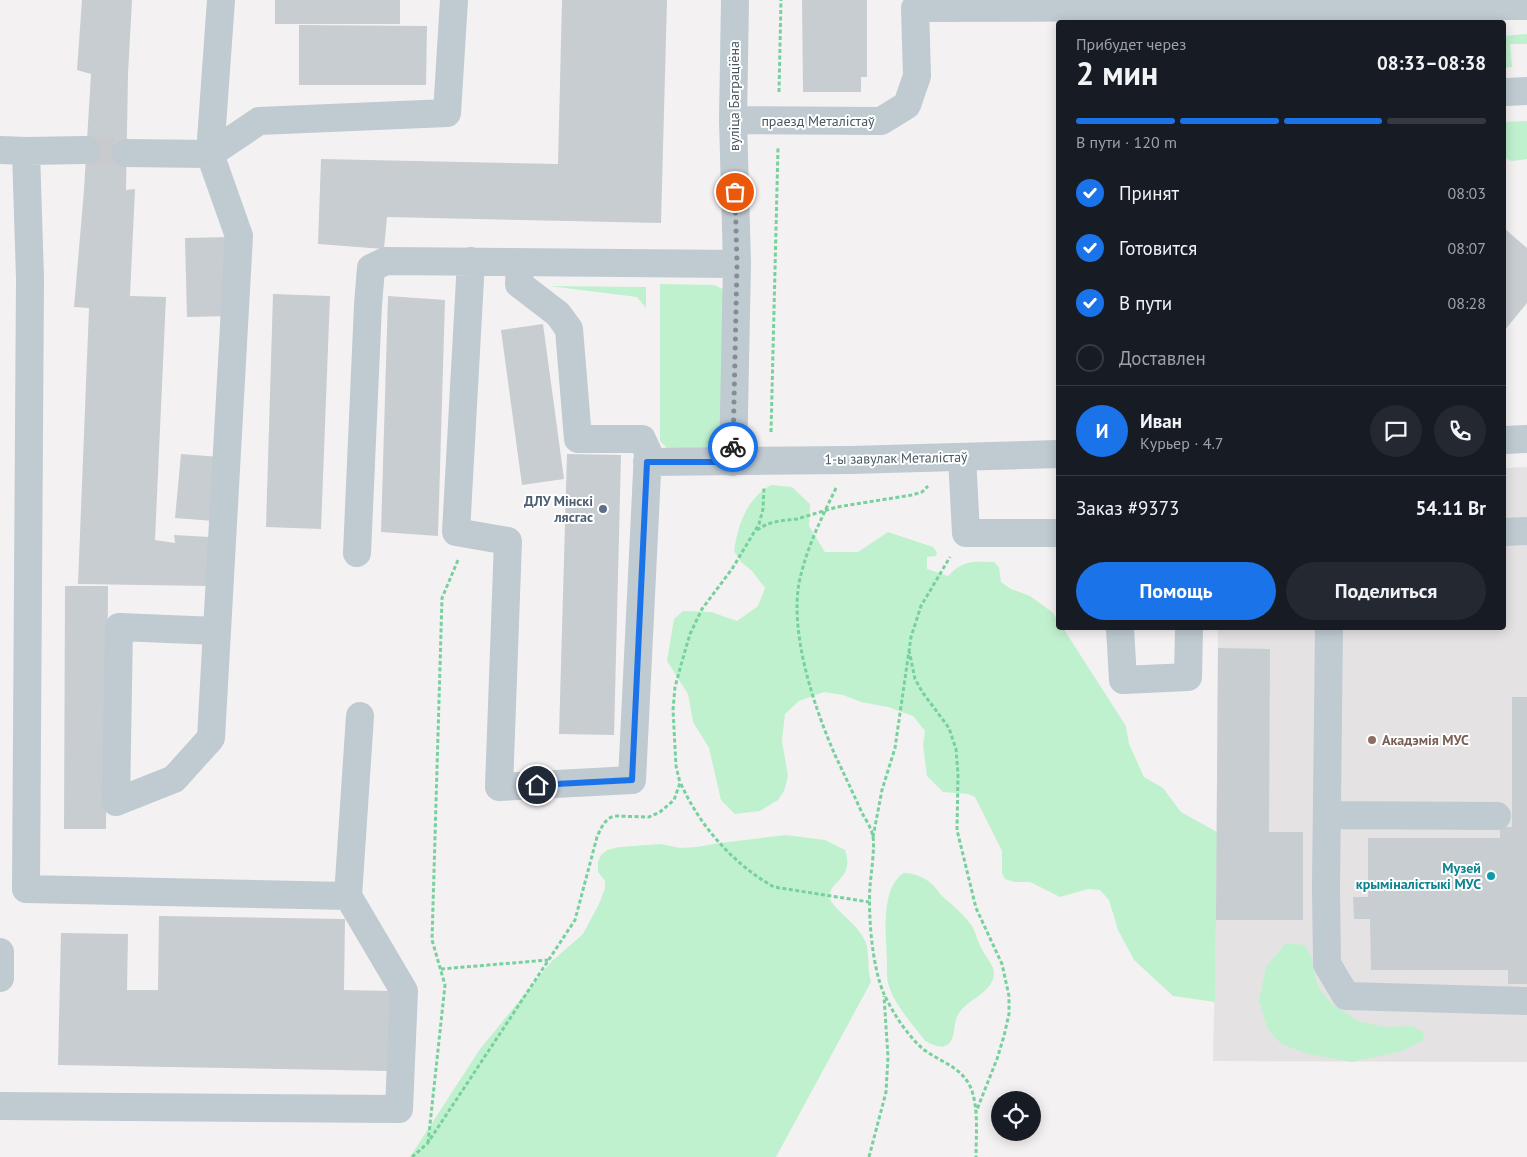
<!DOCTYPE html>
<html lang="ru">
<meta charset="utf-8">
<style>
body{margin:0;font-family:"PT Sans",sans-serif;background:#242831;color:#f1f3f6;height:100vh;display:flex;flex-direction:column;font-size:19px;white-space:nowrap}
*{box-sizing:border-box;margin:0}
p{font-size:16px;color:#9ea1a6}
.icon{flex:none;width:28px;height:28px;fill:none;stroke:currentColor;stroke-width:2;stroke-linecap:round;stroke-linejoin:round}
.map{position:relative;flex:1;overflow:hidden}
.details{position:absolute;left:1056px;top:20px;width:450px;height:610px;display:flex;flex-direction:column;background:#171b24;border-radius:5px;box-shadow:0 2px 12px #0003}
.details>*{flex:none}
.buttons{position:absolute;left:991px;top:1091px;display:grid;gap:10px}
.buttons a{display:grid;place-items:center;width:50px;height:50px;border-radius:50%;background:#171b24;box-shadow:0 2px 12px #0003;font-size:25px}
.pin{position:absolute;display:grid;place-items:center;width:42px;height:42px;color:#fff;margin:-21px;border:2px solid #fff;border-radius:50%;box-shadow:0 1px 5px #0007}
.courier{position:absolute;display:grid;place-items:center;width:50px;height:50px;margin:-25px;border:4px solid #1a73e8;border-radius:50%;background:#fff;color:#222;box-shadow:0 1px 6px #0007}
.headline em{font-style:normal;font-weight:700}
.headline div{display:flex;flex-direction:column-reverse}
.headline{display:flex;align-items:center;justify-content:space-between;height:85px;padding:0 20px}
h1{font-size:32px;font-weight:700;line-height:38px}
.bar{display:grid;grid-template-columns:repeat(4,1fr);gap:8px 5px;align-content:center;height:60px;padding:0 20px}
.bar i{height:6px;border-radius:4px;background:#363941}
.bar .current{background:#1a73e8}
.bar p{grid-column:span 4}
.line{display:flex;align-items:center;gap:12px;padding:0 20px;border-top:1px solid #363941}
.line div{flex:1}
.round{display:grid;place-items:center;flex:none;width:52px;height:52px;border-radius:26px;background:#242831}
ol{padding:0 20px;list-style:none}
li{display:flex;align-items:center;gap:15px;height:55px}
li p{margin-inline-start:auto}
li .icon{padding:5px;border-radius:50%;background:#1a73e8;color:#fff;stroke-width:4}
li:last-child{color:#9ea1a6}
li i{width:28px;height:28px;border:2px solid #363941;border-radius:50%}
.primary-button{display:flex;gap:10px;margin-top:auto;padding:10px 20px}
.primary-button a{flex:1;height:58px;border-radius:30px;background:#1a73e8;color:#fff;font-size:20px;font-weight:700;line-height:58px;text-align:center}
.primary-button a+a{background:#242831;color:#f1f3f6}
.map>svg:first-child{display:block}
.education{fill:#e5e2e4}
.green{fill:#c0f1cf}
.building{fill:#c8cdd1}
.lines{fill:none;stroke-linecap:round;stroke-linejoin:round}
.minor-tunnel{stroke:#c9cace;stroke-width:28;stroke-dasharray:28 14;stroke-linecap:butt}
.path{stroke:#76d19d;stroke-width:3;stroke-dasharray:4 2.5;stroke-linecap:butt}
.minor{stroke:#bfcad1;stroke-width:28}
.done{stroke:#848d93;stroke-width:5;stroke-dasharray:0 9}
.route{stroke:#1a73e8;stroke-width:6}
.service-dot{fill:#5c6f8a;stroke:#fff;stroke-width:2}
.education-dot{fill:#8d6e63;stroke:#fff;stroke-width:2}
.culture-dot{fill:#0f9aa8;stroke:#fff;stroke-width:2}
.labels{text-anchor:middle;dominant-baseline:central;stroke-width:4;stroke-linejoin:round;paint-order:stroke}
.street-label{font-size:14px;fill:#485760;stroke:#fff}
.service-label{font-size:14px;font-weight:bold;fill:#4e5e75;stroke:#fff;text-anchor:end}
.education-label{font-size:14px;font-weight:bold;fill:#785e54;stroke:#fff;text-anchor:start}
.culture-label{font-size:14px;font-weight:bold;fill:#0d838f;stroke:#fff;text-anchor:end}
</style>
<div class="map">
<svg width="1527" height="1157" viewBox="0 0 1527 1157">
<rect width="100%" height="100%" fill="#f4f1f2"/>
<path class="education" d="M1527,467V1062L1213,1061L1216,920L1218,628H1504V468Z"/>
<path class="green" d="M1527,34V44H1510L1512,67L1504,68V36Z
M1527,121V159L1512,161L1504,158V122Z
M660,284L714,285L723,289L724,449L669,450L660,441Z
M549,286L646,287V308L637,297Z
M771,485L792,487L810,504L809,526L825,552H858L888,532L933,547L937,552L936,556L927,557V569L948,576C964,559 973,562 994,562L999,567L1001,582L1011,589L1030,596L1052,612L1059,622V628H1063L1126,726L1129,744L1144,777L1163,788L1181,812L1217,832L1215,1002L1173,996L1134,960L1118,930L1109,900L1100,890L1088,889L1060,897L1030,882H1014L1005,879L1002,873V851L975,797L968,794L943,792L927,776L923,745L925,731L913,716L888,707L861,702L843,695L824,692L799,701L785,714L782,741L788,776L784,791L778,800L760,811L735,814L721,800L709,748L693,722L688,694L667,661L674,619L683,611L711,612L737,621L758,606L765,588L752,571L741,562L734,551C738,525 746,499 771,485Z
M786,835L825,840L845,850C855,879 830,879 829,898C839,915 858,923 866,943C870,956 867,970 871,982L776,1157H410L480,1049L552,961L583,934L599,904L605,888V881L598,872V862L601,855L607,850L619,847L661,844L680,848L697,847L719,843Z
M904,873C915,873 928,879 935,887C937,890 939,893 942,896C953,905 963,914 972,926C976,933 978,943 983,951C986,958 995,966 994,975C991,995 964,1000 957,1017C953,1025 956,1040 947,1045C940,1049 931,1044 925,1041C913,1024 895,1006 889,986C886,978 887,968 887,960C886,936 880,887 904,873Z
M1286,943L1305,945L1311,956L1318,987L1332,1004L1358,1021L1384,1027L1412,1026L1423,1032L1424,1040L1402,1051L1352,1062L1308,1054L1281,1044L1267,1028L1259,1000L1266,967Z"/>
<path class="building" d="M82,0H132L128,74L126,190L135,189L130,296L166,297L155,540L175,543L174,535L210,537L209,586L78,584L89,308L74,307L84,190L91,74L77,70Z
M275,0H400V24H275Z
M562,0H667L661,223L387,217L384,249L318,244L321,159L558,164Z
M802,0H867V77H861V92H803Z
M299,25L427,26L426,85H299Z
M1504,228L1527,248V303L1504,331Z
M230,237L232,316L187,317L185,238Z
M273,294L330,296L321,529L266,527Z
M388,296L445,300L438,536L381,532Z
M543,324L564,479L522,485L501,330Z
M181,454L220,457L214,521L175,518Z
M567,454L621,455L614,735L559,734Z
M65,586H108L106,829H64Z
M1218,648L1270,649L1269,832H1303V920H1216Z
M1512,697H1527V984H1508V970H1371L1370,919H1354L1353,897H1368V838H1500V827H1512Z
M159,916L345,919L344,990L391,991L389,1071L58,1065L61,933L128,934L127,990H158Z"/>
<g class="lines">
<path class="minor-tunnel" d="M86,150L126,153"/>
<path class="path" d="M779,92L781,0
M771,432L778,148
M836,488C821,519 806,549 799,583C790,635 814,707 835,755C844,774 853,793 862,813C866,820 872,829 873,837C875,846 871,875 870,886C868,915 872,967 884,994C893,1013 907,1035 923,1049C940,1062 960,1066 970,1086C979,1106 976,1135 976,1157
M757,530L767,524L779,521L797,519L837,507L912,495L922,492L928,486
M909,650L915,679L923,693L949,728L956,749L958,774L957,830L976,908L1002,964L1009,996V1014L1004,1036L997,1059L976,1112
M681,784C700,826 733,864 774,887L869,902
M873,837L882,790L895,748L911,637L921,606L950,557
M441,969L548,960
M428,1143L445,985L432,940L442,598L458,560
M412,1157L427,1144L575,920L597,837C601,828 605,818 615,816L649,817L660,812L674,800L680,783L676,766L673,710L675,687L683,658L690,634L702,609L732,569L759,524L763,509L764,488
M869,1157L886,1092L888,1057L884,996"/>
<path class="minor" d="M1506,92L1527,91
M733,120L881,121L907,105L917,76L915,8L1527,6
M0,150L26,151L30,278L26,889L348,896L404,991L399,1109L0,1106
M26,151L86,150
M126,153L210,154L259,121L447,113L454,0
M471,261L456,532L508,541L499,787L632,780L648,452L642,439H578L569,329L558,314L519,284L520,263
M1504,440L1527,439
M962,457L966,533H1059
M647,462L850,460L1059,454
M733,462L737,264L733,120L735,0
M1504,532L1527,531
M357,553L368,305L371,268L386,261L737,264
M1120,628L1123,680L1188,677L1189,628
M1329,628L1326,887L1327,964L1346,996L1527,1001
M217,631L119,627L116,802L174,779L211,738L239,236L210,154L221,0
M1327,815L1497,816
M348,896L360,716
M0,952V978"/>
</g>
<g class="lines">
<path class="done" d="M733,447L737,264L735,192"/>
<path class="route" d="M537,785L632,780L647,462H732L733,447"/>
</g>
<circle class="service-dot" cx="603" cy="509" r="5"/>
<circle class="education-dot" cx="1372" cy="740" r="5"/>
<circle class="culture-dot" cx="1491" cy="876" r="5"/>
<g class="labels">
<g class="street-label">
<text transform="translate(734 96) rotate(-90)">вуліца Баграціёна</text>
<text x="818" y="121">праезд Металістаў</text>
<text transform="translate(896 458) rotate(-1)">1-ы завулак Металістаў</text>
</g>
<g class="service-label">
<text x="593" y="501">ДЛУ Мінскі<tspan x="593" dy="16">лясгас</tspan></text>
</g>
<g class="education-label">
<text x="1382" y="740">Акадэмія МУС</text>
</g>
<g class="culture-label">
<text x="1481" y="868">Музей<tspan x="1481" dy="16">крыміналістыкі МУС</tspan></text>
</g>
</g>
</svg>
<div class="buttons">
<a><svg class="icon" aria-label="locate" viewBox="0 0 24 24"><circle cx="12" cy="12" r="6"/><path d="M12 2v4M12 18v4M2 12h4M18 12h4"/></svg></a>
</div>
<div class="pin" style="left:735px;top:192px;background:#ea580c"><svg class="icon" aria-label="bag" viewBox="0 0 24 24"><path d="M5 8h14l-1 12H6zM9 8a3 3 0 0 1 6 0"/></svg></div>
<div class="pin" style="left:537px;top:785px;background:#1f2937"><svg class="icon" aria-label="home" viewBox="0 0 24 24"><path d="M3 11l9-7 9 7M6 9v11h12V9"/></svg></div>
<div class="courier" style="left:733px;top:447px"><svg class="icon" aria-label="bike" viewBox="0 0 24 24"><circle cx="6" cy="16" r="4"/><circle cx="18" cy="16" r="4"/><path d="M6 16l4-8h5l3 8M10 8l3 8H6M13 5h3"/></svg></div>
<section class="details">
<div class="headline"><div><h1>2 мин</h1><p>Прибудет через</p></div><em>08:33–08:38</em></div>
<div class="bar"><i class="current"></i><i class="current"></i><i class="current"></i><i></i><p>В пути · 120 m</p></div>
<ol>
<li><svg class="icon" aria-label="check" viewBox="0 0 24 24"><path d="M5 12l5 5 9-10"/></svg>Принят<p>08:03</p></li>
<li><svg class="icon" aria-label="check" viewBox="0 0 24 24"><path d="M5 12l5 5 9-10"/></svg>Готовится<p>08:07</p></li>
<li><svg class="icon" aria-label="check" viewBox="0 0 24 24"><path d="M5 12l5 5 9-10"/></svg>В пути<p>08:28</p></li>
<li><i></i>Доставлен</li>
</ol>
<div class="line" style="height:90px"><b class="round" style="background:#1a73e8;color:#fff">И</b><div><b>Иван</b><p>Курьер · 4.7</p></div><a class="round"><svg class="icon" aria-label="chat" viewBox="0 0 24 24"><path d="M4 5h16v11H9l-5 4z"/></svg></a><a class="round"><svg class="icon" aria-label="phone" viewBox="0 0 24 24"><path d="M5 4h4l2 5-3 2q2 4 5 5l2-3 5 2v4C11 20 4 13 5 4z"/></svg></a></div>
<div class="line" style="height:65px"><div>Заказ #9373</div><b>54.11 Br</b></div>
<div class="primary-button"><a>Помощь</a><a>Поделиться</a></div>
</section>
</div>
